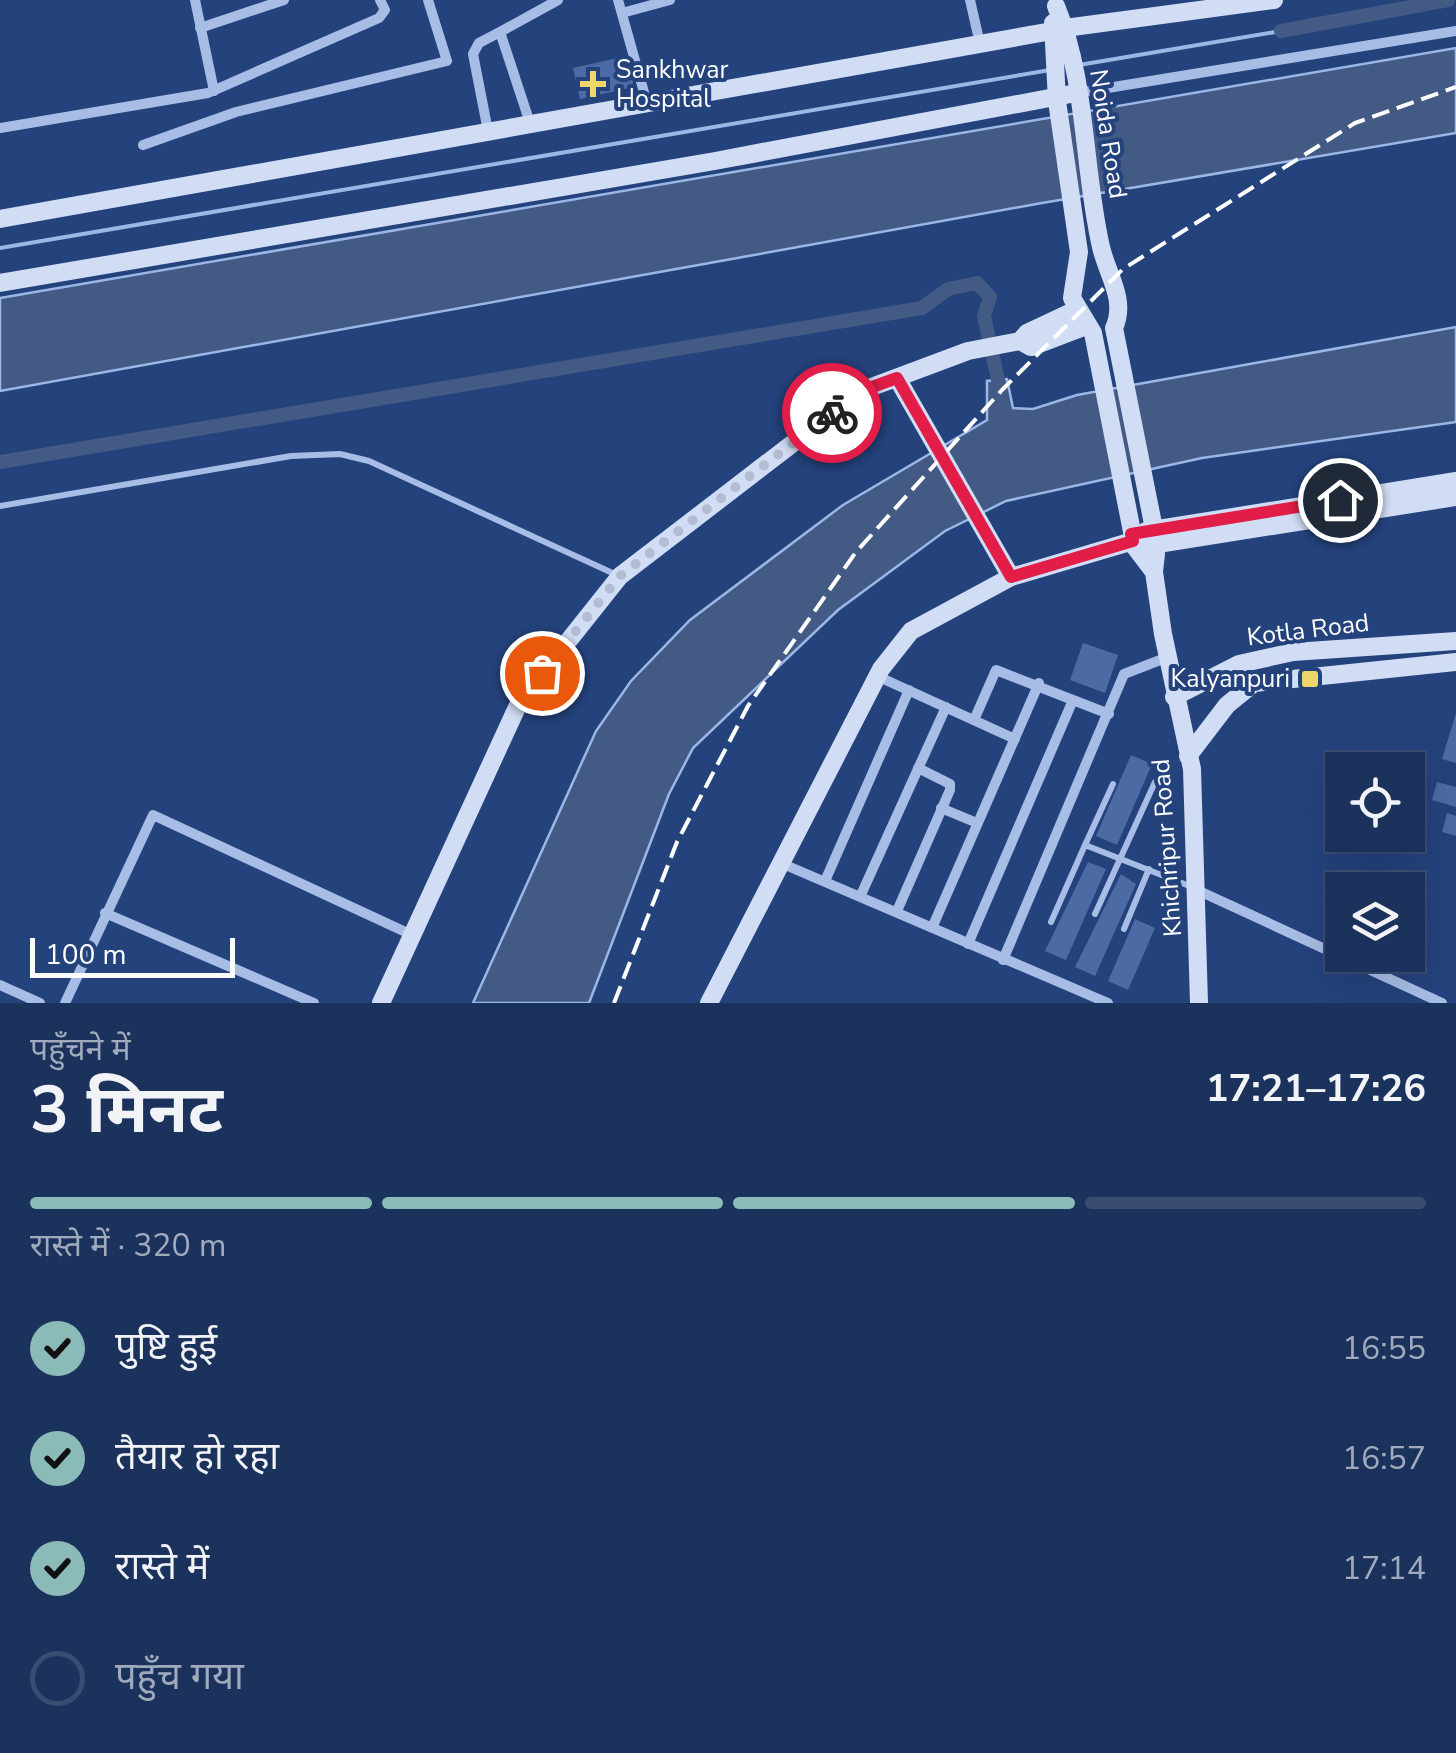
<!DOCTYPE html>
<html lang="hi">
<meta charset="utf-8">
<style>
body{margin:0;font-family:"Nunito Sans","Noto Sans Devanagari",sans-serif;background:#243a63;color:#f1f3f6;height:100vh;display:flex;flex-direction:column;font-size:38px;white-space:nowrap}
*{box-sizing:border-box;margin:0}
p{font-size:32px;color:#a0aabc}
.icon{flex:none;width:55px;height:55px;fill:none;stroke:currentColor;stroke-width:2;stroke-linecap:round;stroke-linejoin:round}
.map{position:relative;height:1003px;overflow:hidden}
.side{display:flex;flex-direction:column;background:#1b325d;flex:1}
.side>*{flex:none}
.fabs{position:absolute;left:1325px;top:752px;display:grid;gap:20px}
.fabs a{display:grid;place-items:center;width:100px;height:100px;border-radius:0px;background:#1b325d;box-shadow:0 10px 40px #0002,0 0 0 2px #394d72;font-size:50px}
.scale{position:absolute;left:30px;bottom:25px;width:205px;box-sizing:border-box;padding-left:10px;border:5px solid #fff;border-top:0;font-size:28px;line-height:35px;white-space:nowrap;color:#fff;-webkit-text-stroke:8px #24427c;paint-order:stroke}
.pin{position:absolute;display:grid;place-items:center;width:85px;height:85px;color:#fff;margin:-42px;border:5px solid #fff;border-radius:50%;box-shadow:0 2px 10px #0007}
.courier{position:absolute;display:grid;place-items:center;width:100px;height:100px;margin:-50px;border:8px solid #e11d48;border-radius:50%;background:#fff;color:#222;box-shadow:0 2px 12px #0007}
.overview em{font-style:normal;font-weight:700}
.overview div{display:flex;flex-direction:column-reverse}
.overview{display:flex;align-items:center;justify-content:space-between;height:170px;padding:0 30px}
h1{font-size:65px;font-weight:700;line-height:75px}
.bar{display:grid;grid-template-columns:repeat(4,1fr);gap:15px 10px;align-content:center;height:120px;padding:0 30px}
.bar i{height:12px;border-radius:8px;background:#394d72}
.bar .current{background:#8bbbb9}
.bar p{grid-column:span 4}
ol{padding:0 30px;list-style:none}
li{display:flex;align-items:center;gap:30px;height:110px}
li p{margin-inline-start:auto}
li .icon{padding:10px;border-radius:50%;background:#8bbbb9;color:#111;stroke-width:4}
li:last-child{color:#a0aabc}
li i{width:55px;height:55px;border:5px solid #394d72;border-radius:50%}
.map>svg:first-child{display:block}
.water{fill:#435a85;stroke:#9bb7e6;stroke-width:2.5}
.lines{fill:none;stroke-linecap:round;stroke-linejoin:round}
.stream{stroke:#9bb7e6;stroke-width:4}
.canal{stroke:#435a85;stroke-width:14}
.building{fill:#4c6ba4}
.lane{stroke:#a7bde5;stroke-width:6}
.street{stroke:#a7bde5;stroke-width:10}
.secondary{stroke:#d1ddf5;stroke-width:18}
.rail{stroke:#fff;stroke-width:4;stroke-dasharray:18 8;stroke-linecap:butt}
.done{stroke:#b2bdd1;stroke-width:10;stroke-dasharray:0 18}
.route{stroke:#e11d48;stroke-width:12}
.poi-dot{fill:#efd66b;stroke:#24427c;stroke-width:4}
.labels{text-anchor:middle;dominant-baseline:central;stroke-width:8;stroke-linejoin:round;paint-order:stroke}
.poi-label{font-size:25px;fill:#fff;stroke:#24427c;text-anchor:start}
.street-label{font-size:25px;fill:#fff;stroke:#24427c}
</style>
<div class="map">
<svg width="1456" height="1003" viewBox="0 0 1456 1003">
<rect width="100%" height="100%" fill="#24427c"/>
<path class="water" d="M1456,48V133L1042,203L0,391V298Z
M1456,327V422L1202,458L1006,501L945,531L838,610L693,748L669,794L589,1003H473L596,731L631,681L690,620L843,505L987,420V381L1007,379L1013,408L1033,409L1077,395Z"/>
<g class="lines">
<path class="stream" d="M1079,65L1281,31
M0,248L1050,70"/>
<path class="canal" d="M1281,31L1448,0
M0,462L922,308L948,289L977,283L990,297L984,316L998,380"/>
</g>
<path class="building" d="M627,56L634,87L580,99L573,68Z
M1083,643L1118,655L1105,693L1070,680Z
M1456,713V763L1442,759Z
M1131,755L1152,764L1117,845L1096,836Z
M1437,782L1456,787V807L1432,800Z
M1447,813L1456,816V836L1442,832Z
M1088,862L1106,869L1066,960L1045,951Z
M1121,874L1136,884L1095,976L1075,967Z
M1135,919L1155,928L1128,990L1108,981Z"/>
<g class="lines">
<path class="lane" d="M0,506L291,456L340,454L369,461L619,576
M1085,845L1113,784
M1095,914L1155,782
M1051,922L1085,845L1192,887
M1124,929L1149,869"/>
<path class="street" d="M195,0L214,91
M618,0L647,103
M970,0L980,44
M622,13L670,0
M200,28L284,0
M1077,93L1456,31
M530,123L500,32L558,0
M0,128L208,93L379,18L385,10L380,0
M488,131L473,54L479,43L500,32
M143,145L236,112L447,61L428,0
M877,676L1015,739
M974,720L996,670L1109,714
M941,808L977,823
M783,864L1108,1003
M825,881L909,690
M1197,890L1442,1003
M860,897L946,707
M897,911L950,790V784L918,768
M105,913L314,1003
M932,928L1039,683
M968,944L1073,700
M1003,960L1124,674L1168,657
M0,985L40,1003
M65,1003L153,815L412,935"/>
<path class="secondary" d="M1056,6C1087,80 1083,169 1101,247C1107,274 1127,300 1114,328L1157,544L1154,572L1163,634L1192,769L1199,1003
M1053,23L1057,101L1079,252L1072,298L1093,333L1135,547L1154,572
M1065,28L1274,0
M0,219L1052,31
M0,283L715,161L1076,93
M1020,341L1031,347L1086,326
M897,378L1011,577
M1146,531L1456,481
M1145,546L1456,497
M1174,697L1239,664L1293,652L1456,641
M1188,756L1227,705L1254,683L1456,662
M381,1003L519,703L620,576L861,391L968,351L1020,341L1027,333L1076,310
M709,1003L881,669L911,631L1011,577L1133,541"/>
<path class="rail" d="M614,1003L677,842L748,706L856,552L1002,390L1123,269L1355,123L1456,87"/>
</g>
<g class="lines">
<path class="done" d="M542,673L620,576L832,413"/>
<path class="route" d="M832,413L861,391L897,378L1011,577L1133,541L1131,534L1340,500"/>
</g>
<g class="poi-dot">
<path d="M588 69h10v10h10v10h-10v10h-10v-10h-10v-10h10z"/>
<rect x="1300" y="669" width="20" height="20" rx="5"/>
</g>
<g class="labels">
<g class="poi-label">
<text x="616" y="70">Sankhwar<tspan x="616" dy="29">Hospital</tspan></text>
<text x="1290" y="679" text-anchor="end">Kalyanpuri</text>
</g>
<g class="street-label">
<text transform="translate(1108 134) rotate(81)">Noida Road</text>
<text transform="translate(1308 630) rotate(-7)">Kotla Road</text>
<text transform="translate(1167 848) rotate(-94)">Khichripur Road</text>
</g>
</g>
</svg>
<div class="fabs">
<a><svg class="icon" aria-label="locate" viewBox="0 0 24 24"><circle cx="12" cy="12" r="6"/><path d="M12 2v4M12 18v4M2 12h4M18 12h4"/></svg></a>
<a><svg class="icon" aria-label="layers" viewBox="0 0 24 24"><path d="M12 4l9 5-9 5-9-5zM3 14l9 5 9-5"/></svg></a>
</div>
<div class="scale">100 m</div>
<div class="pin" style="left:542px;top:673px;background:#ea580c"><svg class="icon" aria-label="bag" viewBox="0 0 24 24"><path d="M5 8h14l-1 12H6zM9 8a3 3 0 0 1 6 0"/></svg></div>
<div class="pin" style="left:1340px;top:500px;background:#1f2937"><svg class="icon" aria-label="home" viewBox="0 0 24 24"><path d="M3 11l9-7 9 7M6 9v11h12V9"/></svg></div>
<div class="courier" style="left:832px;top:413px"><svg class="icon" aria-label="bike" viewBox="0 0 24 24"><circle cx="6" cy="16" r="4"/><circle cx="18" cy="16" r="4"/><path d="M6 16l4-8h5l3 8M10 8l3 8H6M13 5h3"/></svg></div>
</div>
<section class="side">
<div class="overview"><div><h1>3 मिनट</h1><p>पहुँचने में</p></div><em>17:21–17:26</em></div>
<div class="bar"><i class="current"></i><i class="current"></i><i class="current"></i><i></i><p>रास्ते में · 320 m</p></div>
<ol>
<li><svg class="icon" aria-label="check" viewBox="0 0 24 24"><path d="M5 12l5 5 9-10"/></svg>पुष्टि हुई<p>16:55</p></li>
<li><svg class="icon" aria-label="check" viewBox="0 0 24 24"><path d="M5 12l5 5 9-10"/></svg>तैयार हो रहा<p>16:57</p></li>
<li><svg class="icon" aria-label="check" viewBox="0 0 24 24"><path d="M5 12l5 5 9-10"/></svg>रास्ते में<p>17:14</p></li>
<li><i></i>पहुँच गया</li>
</ol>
</section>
